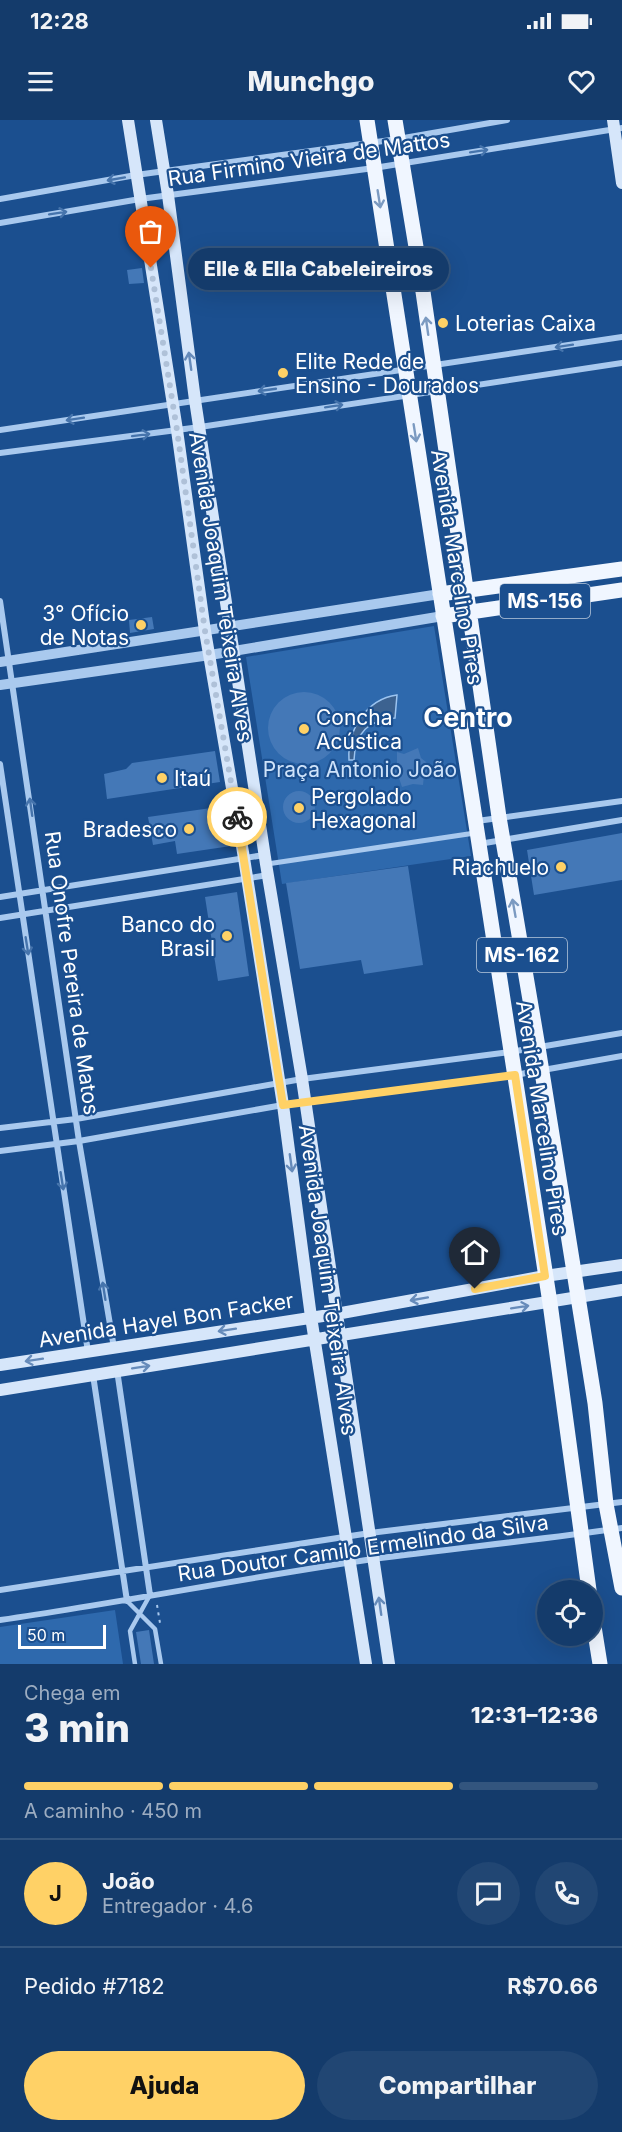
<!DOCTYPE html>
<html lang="pt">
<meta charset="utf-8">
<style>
body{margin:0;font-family:Inter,sans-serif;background:#214673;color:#f1f3f6;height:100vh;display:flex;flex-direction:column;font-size:22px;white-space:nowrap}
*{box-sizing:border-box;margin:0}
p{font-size:20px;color:#9dadc1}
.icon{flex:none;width:33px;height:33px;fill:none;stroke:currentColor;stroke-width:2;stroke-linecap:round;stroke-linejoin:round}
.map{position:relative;height:1544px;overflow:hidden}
.sheet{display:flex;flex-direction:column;background:#143b6b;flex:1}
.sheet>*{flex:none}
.tools{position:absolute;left:537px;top:1460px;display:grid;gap:12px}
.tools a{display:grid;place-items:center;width:66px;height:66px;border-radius:50%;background:#143b6b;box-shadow:0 6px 24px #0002,0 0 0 2px #33557e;font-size:30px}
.scale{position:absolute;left:18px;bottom:15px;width:88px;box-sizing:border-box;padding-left:6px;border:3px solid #fff;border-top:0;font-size:16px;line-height:21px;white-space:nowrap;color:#fff;-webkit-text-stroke:4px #1b4f8f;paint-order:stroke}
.pin{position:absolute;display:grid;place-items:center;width:51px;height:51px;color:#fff;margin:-62px -26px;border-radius:50% 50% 50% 0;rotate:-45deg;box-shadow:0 0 6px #0007}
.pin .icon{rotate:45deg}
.courier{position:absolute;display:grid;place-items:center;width:60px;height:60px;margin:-30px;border:4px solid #ffd166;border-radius:50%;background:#fff;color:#222;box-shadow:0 2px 8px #0007}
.bubble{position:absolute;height:42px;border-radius:21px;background:#143b6b;box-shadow:0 6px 24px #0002,0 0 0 2px #33557e;font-size:20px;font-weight:800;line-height:42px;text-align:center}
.headline em{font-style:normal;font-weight:800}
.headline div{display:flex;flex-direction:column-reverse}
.headline{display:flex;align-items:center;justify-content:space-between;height:102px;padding:0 24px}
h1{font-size:39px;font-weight:800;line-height:45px}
.bar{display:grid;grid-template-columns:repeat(4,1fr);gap:9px 6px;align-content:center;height:72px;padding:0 24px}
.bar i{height:8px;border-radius:4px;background:#33557e}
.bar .current{background:#ffd166}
.bar p{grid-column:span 4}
.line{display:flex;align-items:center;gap:15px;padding:0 24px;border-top:2px solid #33557e}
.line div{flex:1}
.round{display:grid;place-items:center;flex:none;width:63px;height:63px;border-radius:32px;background:#214673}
.button{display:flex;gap:12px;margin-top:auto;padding:12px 24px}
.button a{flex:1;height:69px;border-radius:36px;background:#ffd166;color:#111;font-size:24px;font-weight:800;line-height:69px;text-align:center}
.button a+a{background:#214673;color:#f1f3f6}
.status{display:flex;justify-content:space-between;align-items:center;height:42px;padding:0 30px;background:#143b6b;direction:ltr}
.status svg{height:16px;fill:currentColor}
header{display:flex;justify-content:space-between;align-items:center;height:78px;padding:0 24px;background:#143b6b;font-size:27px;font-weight:800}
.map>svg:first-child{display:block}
.green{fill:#2e69ad}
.water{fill:#3c6290;stroke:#9cc4f0;stroke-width:1.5}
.building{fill:#4478b7}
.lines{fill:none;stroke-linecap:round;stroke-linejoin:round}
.path{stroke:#a9c9ee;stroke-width:2;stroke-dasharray:3 4.5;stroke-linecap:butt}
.service{stroke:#a9c9ee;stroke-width:4.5}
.pedestrian{stroke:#a9c9ee;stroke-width:5}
.minor{stroke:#a9c9ee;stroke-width:6}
.tertiary{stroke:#a9c9ee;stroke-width:10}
.secondary{stroke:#d6e6fa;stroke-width:12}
.primary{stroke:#f0f6ff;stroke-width:15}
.oneway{stroke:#4674ac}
.oneway2{stroke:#7b9ac1}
.oneway3{stroke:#668bba}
.done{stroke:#afc1d8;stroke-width:6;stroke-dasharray:0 10.8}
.route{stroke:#ffd166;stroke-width:8}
.poi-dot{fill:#ffd166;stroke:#1b4f8f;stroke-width:2}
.labels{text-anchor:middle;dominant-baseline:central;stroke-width:4.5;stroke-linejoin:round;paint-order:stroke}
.shield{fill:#1b4f8f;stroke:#bbcadd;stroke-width:1.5}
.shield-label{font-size:20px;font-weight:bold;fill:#fff}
.street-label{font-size:21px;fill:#fff;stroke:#1b4f8f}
.poi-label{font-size:21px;fill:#fff;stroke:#1b4f8f;text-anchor:start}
.park-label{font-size:21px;fill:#cfe3fa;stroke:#1b4f8f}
.district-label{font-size:27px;font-weight:bold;fill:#fff;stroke:#1b4f8f}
</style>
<div class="status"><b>12:28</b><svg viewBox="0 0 49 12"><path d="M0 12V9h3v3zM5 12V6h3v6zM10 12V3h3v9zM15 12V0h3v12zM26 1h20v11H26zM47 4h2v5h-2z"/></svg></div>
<header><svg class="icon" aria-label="menu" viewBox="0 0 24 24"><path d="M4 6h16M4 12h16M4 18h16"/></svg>Munchgo<svg class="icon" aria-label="heart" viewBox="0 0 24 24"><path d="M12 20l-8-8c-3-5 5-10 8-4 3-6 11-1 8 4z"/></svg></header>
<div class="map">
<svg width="622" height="1544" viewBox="0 0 622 1544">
<rect width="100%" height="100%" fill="#1b4f8f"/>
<path class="green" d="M434,506L471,736L282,764L246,537Z
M115,1490L123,1544H0V1507Z"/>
<path class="water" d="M397,575L395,598C369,600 355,612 354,640H349C347,611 366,579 397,575Z"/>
<path class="building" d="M142,148L144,163L129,164L127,150Z
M152,497L154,509L130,513L129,500Z
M268 608a36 36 0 1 1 72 0a36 36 0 1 1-72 0Z
M418,628L421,638L431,646L424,655L423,665L413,664L402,667L399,658L388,652L397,644V632L404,634Z
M215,631L220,662L107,679L104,654L126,649L132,643Z
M283 687a16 16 0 1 1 32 0a16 16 0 1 1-32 0Z
M225,686L231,726L177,734L175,721L153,725L148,697Z
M622,713V760L534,775L527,730Z
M408,746L423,845L364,854L361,840L300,849L286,763Z
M237,772L249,856L218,861L205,777Z
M149,1510L154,1544H141L136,1512Z"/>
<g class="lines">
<path class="path" d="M157,1485L160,1503"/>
<path class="service" d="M127,1481L155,1509L161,1544
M135,1544L130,1511L150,1475"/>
<path class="pedestrian" d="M267,744L475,713"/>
<path class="minor" d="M0,79L136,55L398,19L507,0
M0,103L140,79L374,48L622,8
M0,310L622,217
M0,333L200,307L622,243
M0,481L79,1021L114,1228
M0,644L88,1232
M477,701L622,681
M479,724L622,700
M0,777L264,735
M0,798L268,755
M0,1008L76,999L302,959L510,932L622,913
M0,1031L79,1021L283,985L515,955L622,936
M117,1250L150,1475
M93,1255L127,1481
M0,1470L370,1413L622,1382
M0,1500C125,1482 249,1457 373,1439C456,1428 539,1420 622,1408"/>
<path class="tertiary" d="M0,542L440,474
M0,565L210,535L443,496"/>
<path class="secondary" d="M128,0L177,310L205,511L244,738L283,985L311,1197L366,1544
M156,0L168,75L195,280L266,744L302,959L389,1544
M613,0L622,63
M0,1245L336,1194L545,1156L622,1145
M0,1270L622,1170"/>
<path class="primary" d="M367,0L550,1183L589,1470
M395,0L420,151L499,697L538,927L595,1283L606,1384L622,1468
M440,474L622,449
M443,496L622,470
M592,1494L600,1544"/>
</g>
<defs><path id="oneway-shaft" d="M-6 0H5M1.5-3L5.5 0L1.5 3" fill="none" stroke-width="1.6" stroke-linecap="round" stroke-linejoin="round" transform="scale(1.5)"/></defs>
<g class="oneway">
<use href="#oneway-shaft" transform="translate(479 31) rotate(-9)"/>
<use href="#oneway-shaft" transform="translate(116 59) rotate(170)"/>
<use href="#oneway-shaft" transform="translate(58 93) rotate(-9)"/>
<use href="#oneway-shaft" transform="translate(564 226) rotate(171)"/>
<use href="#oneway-shaft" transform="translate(267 270) rotate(172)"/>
<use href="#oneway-shaft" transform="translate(334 286) rotate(-9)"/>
<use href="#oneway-shaft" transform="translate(75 299) rotate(171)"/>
<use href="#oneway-shaft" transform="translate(141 315) rotate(-7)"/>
<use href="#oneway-shaft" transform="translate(31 687) rotate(-98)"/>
<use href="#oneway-shaft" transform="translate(27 826) rotate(81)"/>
<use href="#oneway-shaft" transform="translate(62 1061) rotate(81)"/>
<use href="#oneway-shaft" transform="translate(104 1171) rotate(-99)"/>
</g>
<g class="oneway2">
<use href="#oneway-shaft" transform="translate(379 79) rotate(81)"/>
<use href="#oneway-shaft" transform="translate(427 206) rotate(-98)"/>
<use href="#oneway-shaft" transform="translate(415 313) rotate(81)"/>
<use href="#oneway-shaft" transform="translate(514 788) rotate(-100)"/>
</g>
<g class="oneway3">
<use href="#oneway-shaft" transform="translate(190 241) rotate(-98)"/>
<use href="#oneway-shaft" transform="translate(291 1043) rotate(82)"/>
<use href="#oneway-shaft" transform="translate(419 1179) rotate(170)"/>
<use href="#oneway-shaft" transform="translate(520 1187) rotate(-9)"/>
<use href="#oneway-shaft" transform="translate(227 1210) rotate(171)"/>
<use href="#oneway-shaft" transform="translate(34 1240) rotate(171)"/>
<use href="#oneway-shaft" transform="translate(141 1247) rotate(-9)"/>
<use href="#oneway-shaft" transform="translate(380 1486) rotate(-98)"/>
</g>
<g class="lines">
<path class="done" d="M151,148L177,310L205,511L237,697"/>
<path class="route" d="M237,697L283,985L515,955L545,1156L475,1169"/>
</g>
<g class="poi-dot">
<circle cx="443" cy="203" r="6"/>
<circle cx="283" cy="253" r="6"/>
<circle cx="141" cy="505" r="6"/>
<circle cx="304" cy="609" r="6"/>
<circle cx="162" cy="658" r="6"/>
<circle cx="299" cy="688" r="6"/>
<circle cx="189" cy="709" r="6"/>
<circle cx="561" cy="747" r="6"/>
<circle cx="227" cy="816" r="6"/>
</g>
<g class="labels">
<g class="shield">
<rect x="500" y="464" width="90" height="34" rx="4.5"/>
<rect x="477" y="818" width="90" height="34" rx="4.5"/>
</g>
<g class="shield-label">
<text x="545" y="481">MS-156</text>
<text x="522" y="835">MS-162</text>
</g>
<g class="street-label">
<text transform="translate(309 39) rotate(-8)">Rua Firmino Vieira de Mattos</text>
<text transform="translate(457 447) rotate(81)">Avenida Marcelino Pires</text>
<text transform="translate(221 467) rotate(81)">Avenida Joaquim Teixeira Alves</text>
<text transform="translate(72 853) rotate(82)">Rua Onofre Pereira de Matos</text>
<text transform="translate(542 998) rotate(81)">Avenida Marcelino Pires</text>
<text transform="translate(328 1160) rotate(82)">Avenida Joaquim Teixeira Alves</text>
<text transform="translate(166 1200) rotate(-9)">Avenida Hayel Bon Facker</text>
<text transform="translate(363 1428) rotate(-8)">Rua Doutor Camilo Ermelindo da Silva</text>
</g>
<g class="poi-label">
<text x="455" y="203">Loterias Caixa</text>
<text x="295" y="241">Elite Rede de<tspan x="295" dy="24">Ensino - Dourados</tspan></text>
<text x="129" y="493" text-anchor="end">3° Ofício<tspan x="129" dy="24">de Notas</tspan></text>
<text x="316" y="597">Concha<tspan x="316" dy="24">Acústica</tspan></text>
<text x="174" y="658">Itaú</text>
<text x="311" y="676">Pergolado<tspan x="311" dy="24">Hexagonal</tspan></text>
<text x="177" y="709" text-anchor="end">Bradesco</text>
<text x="549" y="747" text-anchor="end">Riachuelo</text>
<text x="215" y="804" text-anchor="end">Banco do<tspan x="215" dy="24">Brasil</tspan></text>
</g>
<g class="park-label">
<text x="360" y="649">Praça Antonio João</text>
</g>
<g class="district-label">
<text x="468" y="597">Centro</text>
</g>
</g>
</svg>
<div class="tools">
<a><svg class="icon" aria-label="locate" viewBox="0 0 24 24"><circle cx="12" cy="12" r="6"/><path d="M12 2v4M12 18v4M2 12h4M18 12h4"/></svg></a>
</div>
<div class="scale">50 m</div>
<div class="pin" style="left:151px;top:148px;background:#ea580c"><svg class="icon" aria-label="bag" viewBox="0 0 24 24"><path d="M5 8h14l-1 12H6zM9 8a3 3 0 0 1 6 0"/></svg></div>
<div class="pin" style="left:475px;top:1169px;background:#1f2937"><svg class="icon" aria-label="home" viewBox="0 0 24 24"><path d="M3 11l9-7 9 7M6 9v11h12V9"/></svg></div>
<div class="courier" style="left:237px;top:697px"><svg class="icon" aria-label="bike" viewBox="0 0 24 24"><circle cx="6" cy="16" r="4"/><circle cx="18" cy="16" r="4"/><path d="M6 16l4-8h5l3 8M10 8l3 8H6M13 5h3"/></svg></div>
<div class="bubble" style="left:188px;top:128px;width:261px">Elle &amp; Ella Cabeleireiros</div>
</div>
<section class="sheet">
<div class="headline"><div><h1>3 min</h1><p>Chega em</p></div><em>12:31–12:36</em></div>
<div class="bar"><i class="current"></i><i class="current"></i><i class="current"></i><i></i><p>A caminho · 450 m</p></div>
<div class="line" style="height:108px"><b class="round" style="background:#ffd166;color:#111">J</b><div><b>João</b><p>Entregador · 4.6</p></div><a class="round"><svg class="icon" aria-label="chat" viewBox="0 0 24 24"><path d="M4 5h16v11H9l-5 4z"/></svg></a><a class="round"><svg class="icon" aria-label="phone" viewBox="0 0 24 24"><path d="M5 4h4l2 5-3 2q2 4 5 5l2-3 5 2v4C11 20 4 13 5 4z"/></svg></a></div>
<div class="line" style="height:78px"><div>Pedido #7182</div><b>R$70.66</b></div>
<div class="button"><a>Ajuda</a><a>Compartilhar</a></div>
</section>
